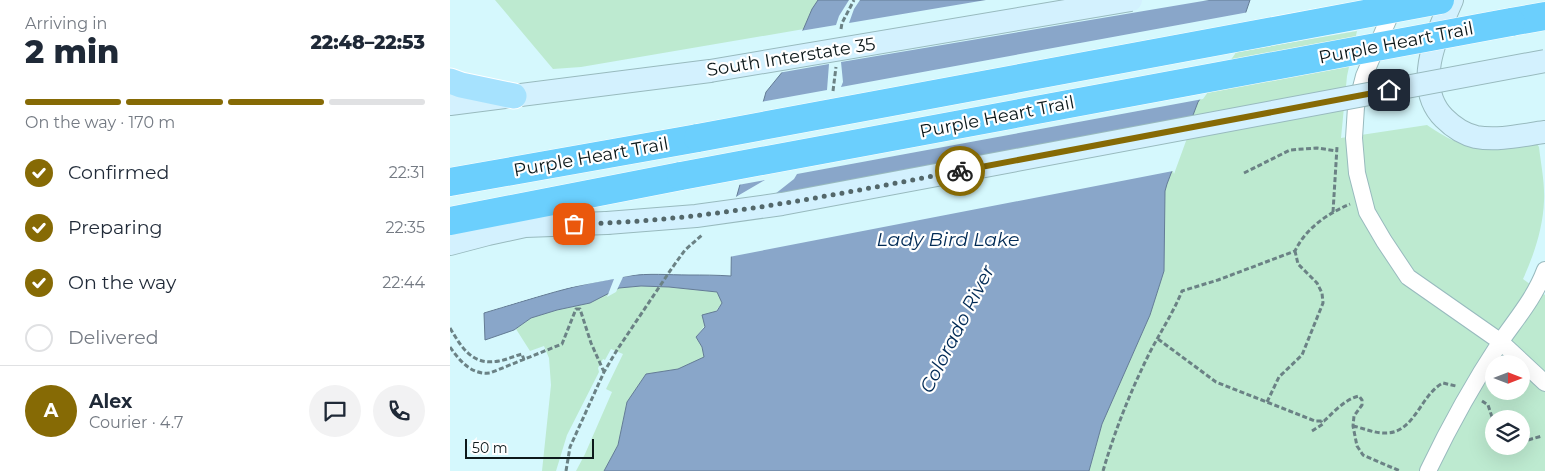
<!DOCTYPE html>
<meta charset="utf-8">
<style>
body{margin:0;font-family:Montserrat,sans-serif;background:#f2f2f3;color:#1f2937;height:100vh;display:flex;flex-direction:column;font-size:19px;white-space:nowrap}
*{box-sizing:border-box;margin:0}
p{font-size:16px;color:#747a83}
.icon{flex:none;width:28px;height:28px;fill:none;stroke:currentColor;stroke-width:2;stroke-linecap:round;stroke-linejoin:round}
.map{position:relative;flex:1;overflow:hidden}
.panel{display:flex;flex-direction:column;background:#fff;width:450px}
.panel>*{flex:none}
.needle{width:32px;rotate:90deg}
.controls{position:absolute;left:1035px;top:355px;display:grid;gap:10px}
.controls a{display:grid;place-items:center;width:45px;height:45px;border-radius:50%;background:#fff;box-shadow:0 5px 20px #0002;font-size:25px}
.scale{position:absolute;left:15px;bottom:12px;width:129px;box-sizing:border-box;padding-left:5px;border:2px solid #0d191b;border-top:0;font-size:14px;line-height:18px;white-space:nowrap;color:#0d191b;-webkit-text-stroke:4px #fff;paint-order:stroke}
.pin{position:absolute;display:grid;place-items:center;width:42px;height:42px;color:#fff;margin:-21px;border-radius:10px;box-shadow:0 2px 8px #0006}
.courier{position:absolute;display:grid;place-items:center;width:50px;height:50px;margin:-25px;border:4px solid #866a05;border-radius:50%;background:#fff;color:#222;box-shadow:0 1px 6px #0007}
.summary em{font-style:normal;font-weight:800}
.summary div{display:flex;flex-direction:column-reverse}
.summary{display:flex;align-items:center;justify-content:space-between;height:85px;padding:0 25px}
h1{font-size:32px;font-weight:800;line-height:38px}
.bar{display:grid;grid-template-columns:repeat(4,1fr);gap:8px 5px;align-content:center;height:60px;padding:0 25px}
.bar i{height:6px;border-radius:4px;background:#e0e1e3}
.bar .on{background:#866a05}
.bar p{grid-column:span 4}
.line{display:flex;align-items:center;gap:12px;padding:0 25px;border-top:1px solid #e0e1e3}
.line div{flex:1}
.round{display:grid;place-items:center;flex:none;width:52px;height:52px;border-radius:26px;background:#f2f2f3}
ol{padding:0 25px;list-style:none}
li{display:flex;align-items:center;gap:15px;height:55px}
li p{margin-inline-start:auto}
li .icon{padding:5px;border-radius:50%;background:#866a05;color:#fff;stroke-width:4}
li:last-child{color:#747a83}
li i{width:28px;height:28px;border:2px solid #e0e1e3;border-radius:50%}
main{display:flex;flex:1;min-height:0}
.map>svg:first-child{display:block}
.green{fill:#bdead0;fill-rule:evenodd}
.water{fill:#89a6c9;stroke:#647c95}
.pier{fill:#d5f8fd}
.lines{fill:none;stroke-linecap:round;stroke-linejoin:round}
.street-casing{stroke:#98babe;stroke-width:18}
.secondary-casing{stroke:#98babe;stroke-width:24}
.primary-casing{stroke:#fff;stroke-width:27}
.highway-casing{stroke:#fff;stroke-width:29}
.path{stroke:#6b8285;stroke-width:3;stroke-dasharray:5 2.5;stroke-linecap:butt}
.street{stroke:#fff;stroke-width:16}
.secondary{stroke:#d3f1fe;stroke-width:22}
.primary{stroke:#a6e2fe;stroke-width:25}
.highway{stroke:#6bcffd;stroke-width:28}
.secondary-bridge-casing{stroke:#98babe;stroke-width:24;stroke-linecap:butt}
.highway-bridge-casing{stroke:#fff;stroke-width:29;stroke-linecap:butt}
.secondary-bridge{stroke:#d3f1fe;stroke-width:22}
.highway-bridge{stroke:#6bcffd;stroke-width:28}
.done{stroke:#53676a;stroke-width:5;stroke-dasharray:0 9}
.route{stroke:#866a05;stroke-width:6}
.labels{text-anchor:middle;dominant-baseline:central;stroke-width:4.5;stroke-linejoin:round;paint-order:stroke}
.street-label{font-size:18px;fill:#0d191b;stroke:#fff}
.water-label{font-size:19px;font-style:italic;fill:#002a55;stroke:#fff}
</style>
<main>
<section class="panel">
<div class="summary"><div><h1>2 min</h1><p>Arriving in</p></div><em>22:48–22:53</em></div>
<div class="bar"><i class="on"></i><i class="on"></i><i class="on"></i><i></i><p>On the way · 170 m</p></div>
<ol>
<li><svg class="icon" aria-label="check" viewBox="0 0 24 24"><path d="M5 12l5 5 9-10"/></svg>Confirmed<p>22:31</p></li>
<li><svg class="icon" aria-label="check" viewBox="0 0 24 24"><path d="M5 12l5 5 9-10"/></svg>Preparing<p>22:35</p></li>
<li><svg class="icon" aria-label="check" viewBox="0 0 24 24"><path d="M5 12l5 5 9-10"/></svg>On the way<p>22:44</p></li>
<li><i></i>Delivered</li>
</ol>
<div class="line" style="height:90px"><b class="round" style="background:#866a05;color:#fff">A</b><div><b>Alex</b><p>Courier · 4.7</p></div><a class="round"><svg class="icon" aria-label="chat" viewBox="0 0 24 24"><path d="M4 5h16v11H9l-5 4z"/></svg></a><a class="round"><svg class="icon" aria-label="phone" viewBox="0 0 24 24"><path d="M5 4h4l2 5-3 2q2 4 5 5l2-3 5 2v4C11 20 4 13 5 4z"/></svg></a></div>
</section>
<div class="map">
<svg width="1095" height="471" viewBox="0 0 1095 471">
<rect width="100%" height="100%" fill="#d5f8fd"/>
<path class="green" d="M45,0H368L354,29L131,67L103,69Z
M907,31L897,76L891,138L977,125C1020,155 1036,148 1085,141L1089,147C1091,165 1095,183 1094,201C1093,228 1084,255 1073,279L1095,295V471H639L652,424L700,315L714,271L715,191L717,184L748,102L782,53ZM1044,364H1071V391H1044ZM1044,419H1071V446H1044Z
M191,286L219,287L267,292L272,303L246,337L252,347L255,357L228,369L196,374L177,402L168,445L154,471H126L135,454L162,392L156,389L173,354L161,349L155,360L153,359L148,368L149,372L117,435L106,471H92L101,385L99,358L94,346L80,351L66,329L81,318L107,310L140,303L169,288Z"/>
<path class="water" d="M368,0H800L782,53L748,102L717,184L715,191L714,271L700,315L652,424L639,471H154L168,445L177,402L196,374L228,369L254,357L252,347L246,337L255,327L252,315L267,311L272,303L267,292L219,287L191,286L169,288L140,303L107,310L81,318L64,330L35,340L34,313C81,299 129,283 178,276C199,273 218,275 239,275C253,275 266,275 281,276L282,213L316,92L338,65L362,9Z"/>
<path class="pier" d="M399,0H410L404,9L399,23L536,0H759L391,62L393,82L391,87L799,12L785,54L753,99L347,174L344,179L325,194L744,119L724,174L723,171L279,257L280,212L284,198L315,180L288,185L311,102L377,90L379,64L328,73L336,64L350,31L386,25L389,16Z
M205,271L173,277L166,292L157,297L164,279L111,289L31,313L109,288L177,274Z"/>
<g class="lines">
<defs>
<path id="street" d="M945,4L914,76L906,107L904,138L907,173L917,212L934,241L958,277L1051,342L1095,383
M978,471C999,427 1024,382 1051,341C1067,318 1085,297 1095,270"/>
<path id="secondary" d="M1002,0C987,34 962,86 994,118C1003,127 1013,134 1026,137C1048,141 1073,135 1095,132
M0,104L260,71
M0,244L38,234L75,226L157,223"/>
<path id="primary" d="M0,81L11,85L64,96"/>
<path id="highway" d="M1061,22L1095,16
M0,182L248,138
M0,221L231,176"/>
</defs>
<use href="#street" class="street-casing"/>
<use href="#secondary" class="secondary-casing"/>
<use href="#primary" class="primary-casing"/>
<use href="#highway" class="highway-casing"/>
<path class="path" d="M391,29L392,23L404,0
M383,91L386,67
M794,173L840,150L867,148L887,151
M883,212L887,147
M0,328C12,348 22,366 49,361C56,360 64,356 72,354L74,360
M708,339L766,382L865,421H874C884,412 895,399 909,396L912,400V405L904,416L903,426L907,446L913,455L950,471
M0,347C10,361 21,375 40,373L112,344L126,309H130L141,343L154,372
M1032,401L1038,405L1044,423
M817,402L829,377L852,355L873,303L872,293L867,283L848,264L845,251
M903,426C913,428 926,434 937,433C965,432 971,394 993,383L1006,386
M862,431L873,424L871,421
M1071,442L1092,436
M116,471L120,447L154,372L167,350L222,268L235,250L252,235
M653,471C665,430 681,390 700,352C711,331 723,313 732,291L768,280L845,251C856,228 877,214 900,204"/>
<use href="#street" class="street"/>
<use href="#secondary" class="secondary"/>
<use href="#primary" class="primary"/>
<use href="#highway" class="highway"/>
<defs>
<path id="secondary-bridge" d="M260,71L681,0
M157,223L246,216L332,204L1095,61"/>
<path id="highway-bridge" d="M248,138L990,0
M231,176L1061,22"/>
</defs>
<use href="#secondary-bridge" class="secondary-bridge-casing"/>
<use href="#highway-bridge" class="highway-bridge-casing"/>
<use href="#secondary-bridge" class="secondary-bridge"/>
<use href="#highway-bridge" class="highway-bridge"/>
</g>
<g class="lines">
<path class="done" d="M124,224C254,222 382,195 510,171"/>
<path class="route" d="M510,171L939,90"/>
</g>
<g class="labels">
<g class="street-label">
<text transform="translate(946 43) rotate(-11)">Purple Heart Trail</text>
<text transform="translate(341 57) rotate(-9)">South Interstate 35</text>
<text transform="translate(547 117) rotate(-11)">Purple Heart Trail</text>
<text transform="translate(141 157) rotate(-10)">Purple Heart Trail</text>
</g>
<g class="water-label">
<text x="498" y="239">Lady Bird Lake</text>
<text transform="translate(507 329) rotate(-63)">Colorado River</text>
</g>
</g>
</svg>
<div class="controls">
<a><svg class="needle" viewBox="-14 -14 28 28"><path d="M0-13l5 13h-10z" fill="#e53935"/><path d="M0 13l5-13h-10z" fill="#747a83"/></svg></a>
<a><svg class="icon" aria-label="layers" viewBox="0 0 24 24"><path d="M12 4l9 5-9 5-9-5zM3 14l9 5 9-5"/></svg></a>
</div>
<div class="scale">50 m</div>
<div class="pin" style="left:124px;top:224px;background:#ea580c"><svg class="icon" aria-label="bag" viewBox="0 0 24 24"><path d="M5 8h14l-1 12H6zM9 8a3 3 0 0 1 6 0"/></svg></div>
<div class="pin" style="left:939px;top:90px;background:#1f2937"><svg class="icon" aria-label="home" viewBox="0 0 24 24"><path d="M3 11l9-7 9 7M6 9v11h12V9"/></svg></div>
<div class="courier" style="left:510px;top:171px"><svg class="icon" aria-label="bike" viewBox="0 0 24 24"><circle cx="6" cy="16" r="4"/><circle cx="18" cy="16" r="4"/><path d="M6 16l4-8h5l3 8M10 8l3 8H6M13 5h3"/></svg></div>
</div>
</main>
